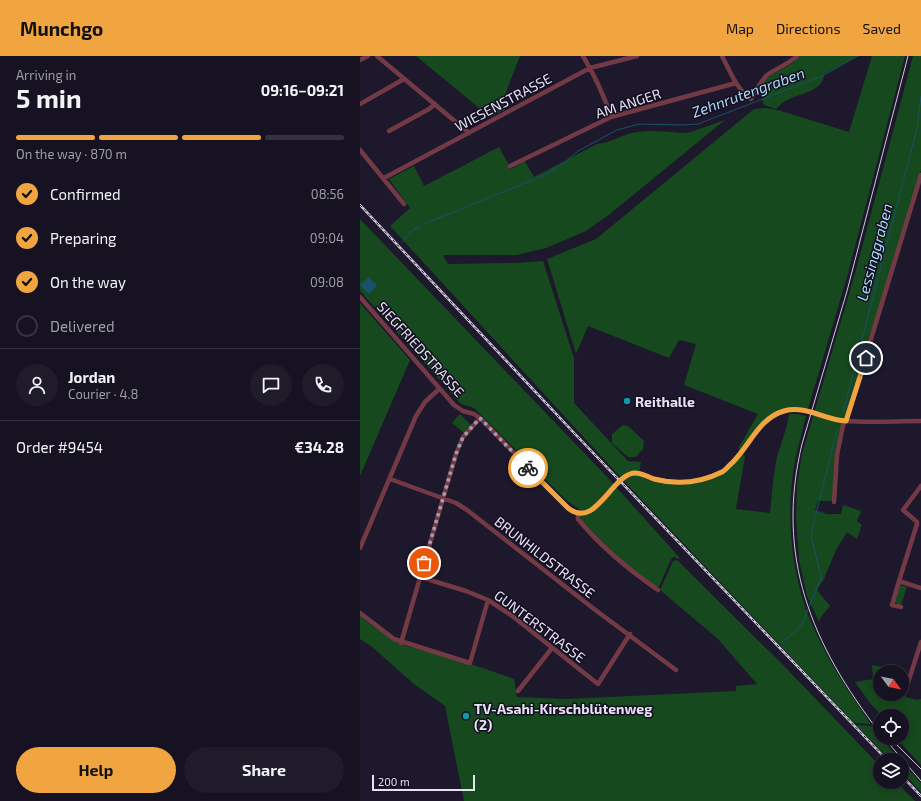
<!DOCTYPE html>
<meta charset="utf-8">
<style>
body{margin:0;font-family:"Exo 2",sans-serif;background:#1f1b2a;color:#f1f3f6;height:100vh;display:flex;flex-direction:column;font-size:15px;white-space:nowrap}
*{box-sizing:border-box;margin:0}
p{font-size:13px;color:#9e9ea5}
.icon{flex:none;width:22px;height:22px;fill:none;stroke:currentColor;stroke-width:2;stroke-linecap:round;stroke-linejoin:round}
.map{position:relative;flex:1;overflow:hidden}
.side{display:flex;flex-direction:column;background:#161221;width:360px}
.side>*{flex:none}
.needle{width:26px;rotate:122deg}
.buttons{position:absolute;left:513px;top:609px;display:grid;gap:8px}
.buttons a{display:grid;place-items:center;width:36px;height:36px;border-radius:50%;background:#161221;box-shadow:0 2px 10px #0003,0 0 0 1px #35323f;font-size:20px}
.scale{position:absolute;left:12px;bottom:10px;width:103px;box-sizing:border-box;padding-left:4px;border:2px solid #e6e3f1;border-top:0;font-size:11px;line-height:14px;white-space:nowrap;color:#e6e3f1;-webkit-text-stroke:3px #140e22;paint-order:stroke}
.pin{position:absolute;display:grid;place-items:center;width:34px;height:34px;color:#fff;margin:-17px;border:2px solid #fff;border-radius:50%;box-shadow:0 1px 4px #0007}
.courier{position:absolute;display:grid;place-items:center;width:40px;height:40px;margin:-20px;border:3px solid #f1a540;border-radius:50%;background:#fff;color:#222;box-shadow:0 1px 5px #0007}
.headline em{font-style:normal;font-weight:700}
.headline div{display:flex;flex-direction:column-reverse}
.headline{display:flex;align-items:center;justify-content:space-between;height:68px;padding:0 16px}
h1{font-size:26px;font-weight:700;line-height:30px}
.bar{display:grid;grid-template-columns:repeat(4,1fr);gap:6px 4px;align-content:center;height:48px;padding:0 16px}
.bar i{height:5px;border-radius:3px;background:#35323f}
.bar .current{background:#f1a540}
.bar p{grid-column:span 4}
.line{display:flex;align-items:center;gap:10px;padding:0 16px;border-top:1px solid #35323f}
.line div{flex:1}
.round{display:grid;place-items:center;flex:none;width:42px;height:42px;border-radius:21px;background:#1f1b2a}
ol{padding:0 16px;list-style:none}
li{display:flex;align-items:center;gap:12px;height:44px}
li p{margin-inline-start:auto}
li .icon{padding:4px;border-radius:50%;background:#f1a540;color:#111;stroke-width:4}
li:last-child{color:#9e9ea5}
li i{width:22px;height:22px;border:2px solid #35323f;border-radius:50%}
.action{display:flex;gap:8px;margin-top:auto;padding:8px 16px}
.action a{flex:1;height:46px;border-radius:24px;background:#f1a540;color:#111;font-size:16px;font-weight:700;line-height:46px;text-align:center}
.action a+a{background:#1f1b2a;color:#f1f3f6}
header{display:flex;align-items:center;gap:24px;box-sizing:border-box;height:56px;padding:0 20px;background:#f1a540;color:#111}
header strong{font-size:19px}
nav{display:flex;gap:22px;margin-inline-start:auto;font-size:14px}
main{display:flex;flex:1;min-height:0}
.map>svg:first-child{display:block}
.green{fill:#16491d}
.water{fill:#17516a}
.lines{fill:none;stroke-linecap:round;stroke-linejoin:round}
.stream{stroke:#17516a;stroke-width:1}
.minor{stroke:#733a45;stroke-width:4.5}
.tram{stroke:#ccc9d7;stroke-width:1}
.rail-casing{stroke:#ccc9d7;stroke-width:2.5}
.rail{stroke:#140e22;stroke-width:1;stroke-dasharray:3;stroke-linecap:butt}
.done{stroke:#a09cac;stroke-width:4;stroke-dasharray:0 7.2}
.route{stroke:#f1a540;stroke-width:5}
.culture-dot{fill:#0f9aa8;stroke:#140e22;stroke-width:1.5}
.labels{text-anchor:middle;dominant-baseline:central;stroke-width:3;stroke-linejoin:round;paint-order:stroke}
.street-label{font-size:14px;fill:#e6e3f1;stroke:#140e22}
.poi-label{font-size:14px;font-weight:bold;fill:#e6e3f1;stroke:#140e22;text-anchor:start}
.water-label{font-size:15px;font-style:italic;fill:#addcf5;stroke:#140e22}
</style>
<header>
<strong>Munchgo</strong>
<nav><a>Map</a><a>Directions</a><a>Saved</a></nav>
</header>
<main>
<section class="side">
<div class="headline"><div><h1>5 min</h1><p>Arriving in</p></div><em>09:16–09:21</em></div>
<div class="bar"><i class="current"></i><i class="current"></i><i class="current"></i><i></i><p>On the way · 870 m</p></div>
<ol>
<li><svg class="icon" aria-label="check" viewBox="0 0 24 24"><path d="M5 12l5 5 9-10"/></svg>Confirmed<p>08:56</p></li>
<li><svg class="icon" aria-label="check" viewBox="0 0 24 24"><path d="M5 12l5 5 9-10"/></svg>Preparing<p>09:04</p></li>
<li><svg class="icon" aria-label="check" viewBox="0 0 24 24"><path d="M5 12l5 5 9-10"/></svg>On the way<p>09:08</p></li>
<li><i></i>Delivered</li>
</ol>
<div class="line" style="height:72px"><a class="round"><svg class="icon" aria-label="person" viewBox="0 0 24 24"><circle cx="12" cy="8" r="4"/><path d="M4 21q1-7 8-7t8 7"/></svg></a><div><b>Jordan</b><p>Courier · 4.8</p></div><a class="round"><svg class="icon" aria-label="chat" viewBox="0 0 24 24"><path d="M4 5h16v11H9l-5 4z"/></svg></a><a class="round"><svg class="icon" aria-label="phone" viewBox="0 0 24 24"><path d="M5 4h4l2 5-3 2q2 4 5 5l2-3 5 2v4C11 20 4 13 5 4z"/></svg></a></div>
<div class="line" style="height:52px"><div>Order #9454</div><b>€34.28</b></div>
<div class="action"><a>Help</a><a>Share</a></div>
</section>
<div class="map">
<svg width="561" height="745" viewBox="0 0 561 745">
<rect width="100%" height="100%" fill="#1d182c"/>
<path class="green" d="M56,0H160L143,44L145,54L130,61Z
M440,0H498L464,18C464,35 441,37 429,43C424,45 420,49 416,53L404,49L402,43L404,40H397L396,37C399,31 403,25 408,21C418,14 432,10 440,0Z
M512,0H545L487,221L448,353C431,350 410,357 399,370C392,378 387,389 379,395V391L398,358L324,329L336,288L319,284L309,302L228,270L216,298L187,203L236,183L394,53L406,52L418,54L489,76Z
M553,0H561V114L486,361L483,363L473,445H458L455,454L467,458H481L483,449L501,455L497,465L502,469L497,483L487,476L476,494L464,523L457,534L470,550L461,561L459,566L447,540L439,504L436,462L437,429L442,398L496,214Z
M365,64L250,158L226,175L186,192L157,199H83L88,208L156,207L183,205L214,302V347L268,405L281,406L279,417L294,422L330,426L364,415L381,398L385,400L376,453L410,457C412,439 413,419 417,401C421,387 427,373 429,358H437L446,360C442,377 437,393 434,410C426,461 431,518 451,566C466,602 488,635 511,668L494,667L262,423L30,170L50,152L29,123L54,110L64,130L139,91L151,113L165,105L174,121L237,88C250,87 260,80 272,77C289,73 308,76 325,77L331,76Z
M0,163L249,423L319,501V503L314,501L311,503L299,531H296L252,497L221,464L219,453L206,444L114,352L101,348L0,235Z
M0,247L50,304L0,420Z
M100,358L111,369L104,377L92,367Z
M263,369L268,370L284,385L283,393L276,401H268L252,387V378Z
M317,504L427,613L520,710V726H536L555,745H104L85,650L54,628L11,590L0,583V559L6,565L40,588L111,608L154,623L157,641L206,643L376,635V630L397,628L358,583L300,534L313,505Z
M540,529L547,531L541,549L534,547Z
M512,609L523,611L522,616H520V638H542V630L546,631L544,639L546,641L557,644L561,643V709L536,682H542V660H522L510,647L495,626L513,623Z
M496,669L512,670L520,680V682H521L540,704H530Z
M542,707L561,727V736L542,716Z"/>
<path class="water" d="M9,221L17,230L9,238L0,229Z"/>
<g class="lines">
<path class="stream" d="M64,168L187,118L204,107L218,95L257,74L279,68L324,69L338,68L462,20L498,0
M42,186L53,174L61,170
M483,357L557,72L561,40
M422,587L441,570L461,522L451,478L477,374"/>
<path class="minor" d="M17,0L109,77
M223,0C235,20 244,39 251,61
M362,0C368,12 379,37 391,43C396,35 400,26 407,19C417,12 429,8 437,0
M0,4L8,0
M0,48L44,23
M29,75L69,53L75,48
M0,94L44,148
M150,110L251,61L376,27
M24,122L230,12L277,0
M0,241L94,349L103,355L114,358L120,362L208,452C216,458 222,459 231,454C239,447 262,420 271,418C279,415 286,421 294,423C317,429 340,427 361,416C366,414 369,409 373,406C391,388 401,359 429,354C449,351 466,364 485,365C510,367 536,365 561,365
M486,365L561,119
M30,423L96,447L107,454L234,553L316,614
M474,446L477,399L484,365
M218,458V463C241,491 269,514 298,534
M0,492L56,360L65,346L79,333
M60,521L106,535L128,544L151,559L238,628L270,578
M539,525L557,468V466L543,454L561,430
M541,551L532,549L539,525L561,532
M0,557L34,583L110,607L128,544
M41,587L96,398L103,381L120,362
M546,633L561,586
M158,635L192,592"/>
<path class="tram" d="M520,677C451,588 415,500 442,388L487,235L548,0
M524,682L561,725
M531,683L561,713"/>
<defs>
<path id="rail" d="M0,149L216,379L527,704
M542,720L561,740"/>
</defs>
<use href="#rail" class="rail-casing"/>
<use href="#rail" class="rail"/>
</g>
<g class="lines">
<path class="done" d="M64,507L96,398L103,381L120,362L168,412"/>
<path class="route" d="M168,412L208,452C234,473 250,425 270,418C278,415 286,420 294,423C317,429 340,427 362,416C366,414 369,409 373,406C390,389 399,362 424,355C446,349 465,364 486,365L506,302"/>
</g>
<g class="culture-dot">
<circle cx="267" cy="345" r="4"/>
<circle cx="106" cy="660" r="4"/>
</g>
<g class="labels">
<g class="street-label">
<text transform="translate(143 46) rotate(-28)">WIESENSTRASSE</text>
<text transform="translate(268 47) rotate(-18)">AM ANGER</text>
<text transform="translate(61 293) rotate(48)">SIEGFRIEDSTRASSE</text>
<text transform="translate(185 501) rotate(38)">BRUNHILDSTRASSE</text>
<text transform="translate(180 570) rotate(37)">GUNTERSTRASSE</text>
</g>
<g class="poi-label">
<text x="275" y="345">Reithalle</text>
<text x="114" y="652">TV-Asahi-Kirschblütenweg<tspan x="114" dy="16">(2)</tspan></text>
</g>
<g class="water-label">
<text transform="translate(388 36) rotate(-20)">Zehnrutengraben</text>
<text transform="translate(514 196) rotate(-75)">Lessinggraben</text>
</g>
</g>
</svg>
<div class="buttons">
<a><svg class="needle" viewBox="-14 -14 28 28"><path d="M0-13l5 13h-10z" fill="#e53935"/><path d="M0 13l5-13h-10z" fill="#9e9ea5"/></svg></a>
<a><svg class="icon" aria-label="locate" viewBox="0 0 24 24"><circle cx="12" cy="12" r="6"/><path d="M12 2v4M12 18v4M2 12h4M18 12h4"/></svg></a>
<a><svg class="icon" aria-label="layers" viewBox="0 0 24 24"><path d="M12 4l9 5-9 5-9-5zM3 14l9 5 9-5"/></svg></a>
</div>
<div class="scale">200 m</div>
<div class="pin" style="left:64px;top:507px;background:#ea580c"><svg class="icon" aria-label="bag" viewBox="0 0 24 24"><path d="M5 8h14l-1 12H6zM9 8a3 3 0 0 1 6 0"/></svg></div>
<div class="pin" style="left:506px;top:302px;background:#1f2937"><svg class="icon" aria-label="home" viewBox="0 0 24 24"><path d="M3 11l9-7 9 7M6 9v11h12V9"/></svg></div>
<div class="courier" style="left:168px;top:412px"><svg class="icon" aria-label="bike" viewBox="0 0 24 24"><circle cx="6" cy="16" r="4"/><circle cx="18" cy="16" r="4"/><path d="M6 16l4-8h5l3 8M10 8l3 8H6M13 5h3"/></svg></div>
</div>
</main>
